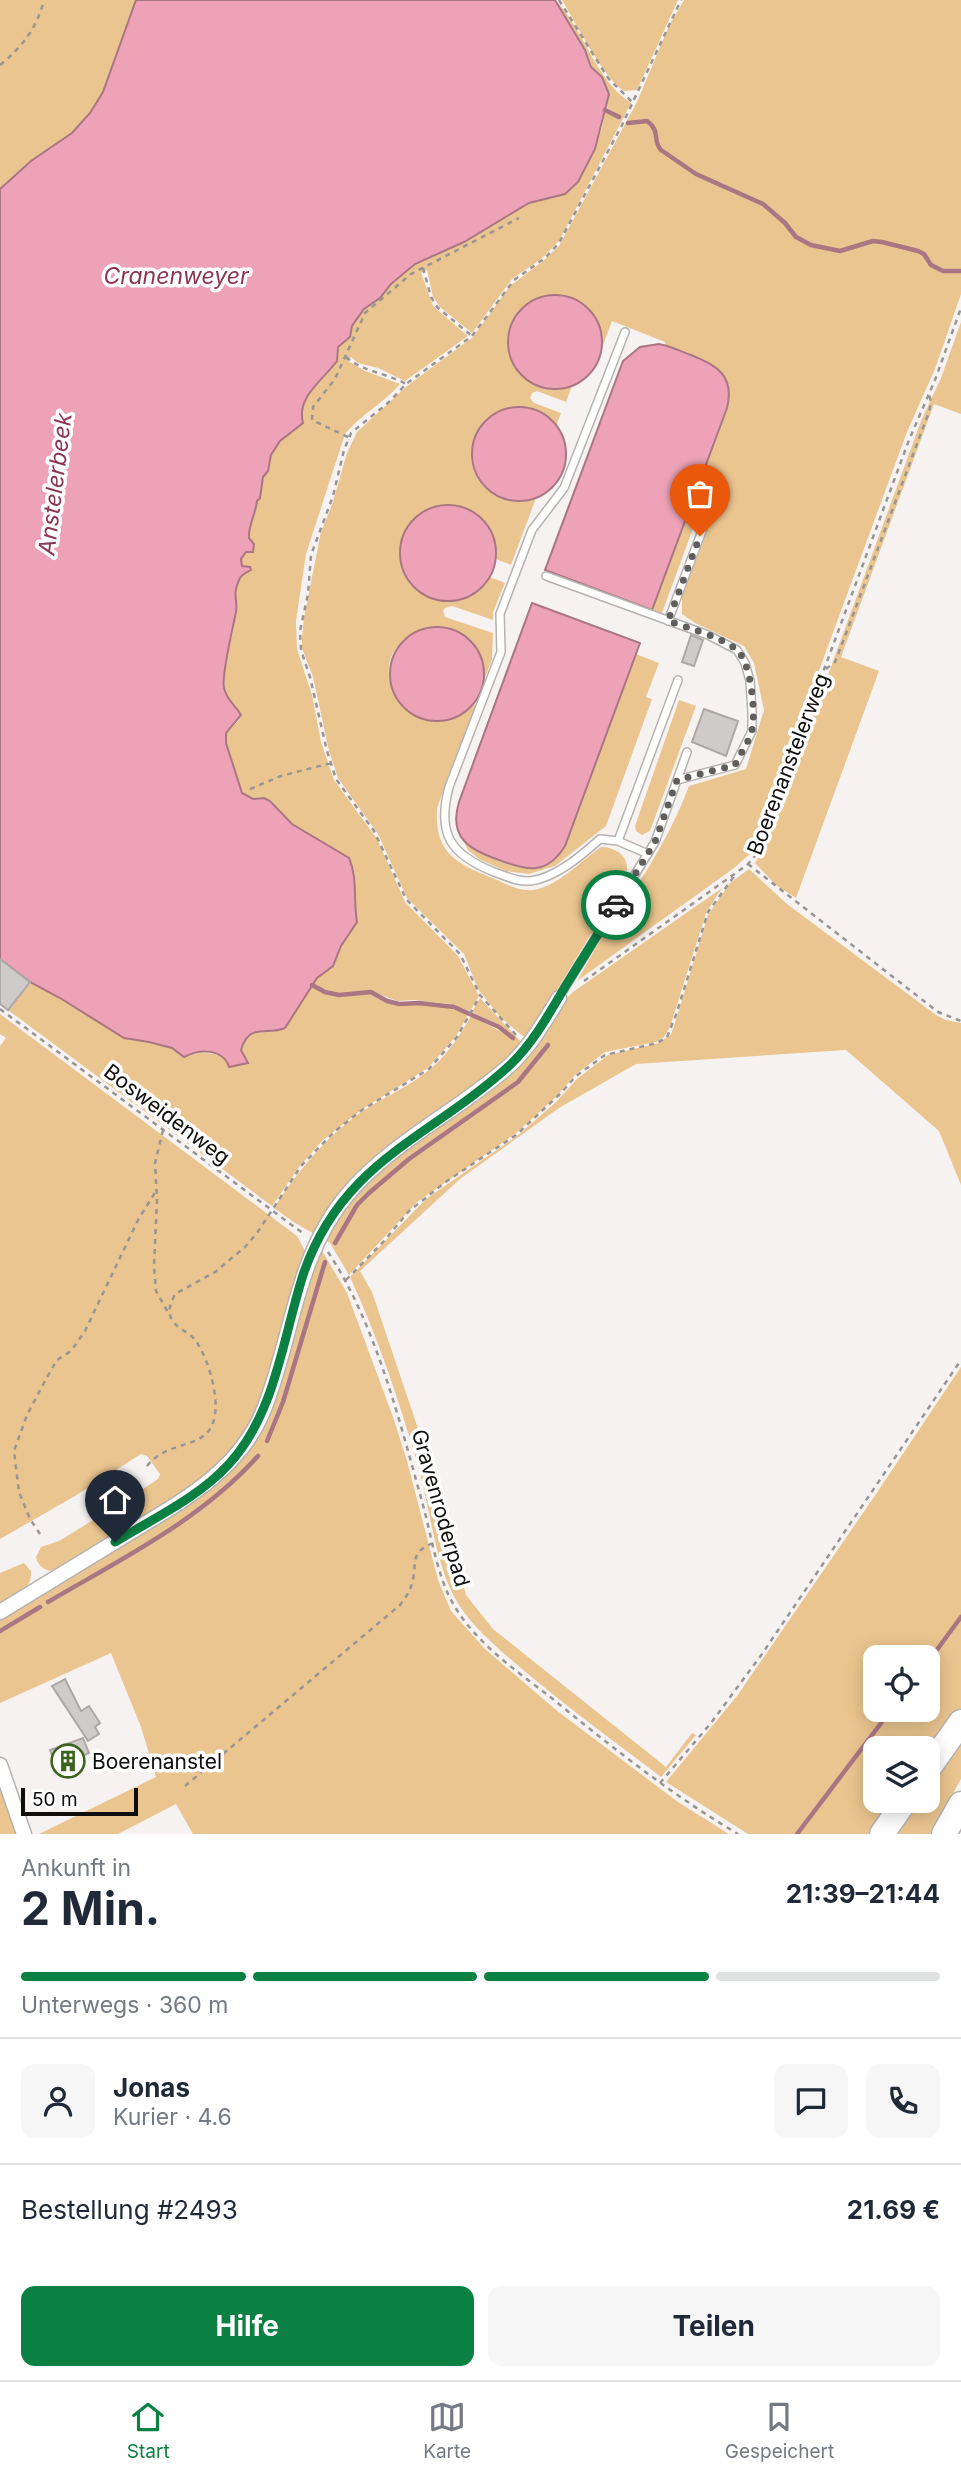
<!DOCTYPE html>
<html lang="de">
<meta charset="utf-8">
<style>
body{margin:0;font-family:Inter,sans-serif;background:#f6f6f7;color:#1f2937;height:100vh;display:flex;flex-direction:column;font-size:26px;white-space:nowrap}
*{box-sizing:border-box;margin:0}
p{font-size:23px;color:#747a83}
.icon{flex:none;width:38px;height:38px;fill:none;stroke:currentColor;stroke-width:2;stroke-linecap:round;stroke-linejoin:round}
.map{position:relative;height:1834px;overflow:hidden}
.drawer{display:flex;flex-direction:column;background:#fff;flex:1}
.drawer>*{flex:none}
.fabs{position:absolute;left:863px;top:1645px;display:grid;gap:14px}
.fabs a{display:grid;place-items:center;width:77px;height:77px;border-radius:14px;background:#fff;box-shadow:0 4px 18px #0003;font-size:35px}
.scale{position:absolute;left:21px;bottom:18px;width:117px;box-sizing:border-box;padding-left:7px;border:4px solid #0f0e0d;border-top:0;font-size:19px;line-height:24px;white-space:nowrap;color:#0f0e0d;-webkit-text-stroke:5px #fff;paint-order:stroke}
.pin{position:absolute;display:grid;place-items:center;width:60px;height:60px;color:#fff;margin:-72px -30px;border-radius:50% 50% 50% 0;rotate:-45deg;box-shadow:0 0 7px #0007}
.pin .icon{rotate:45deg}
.courier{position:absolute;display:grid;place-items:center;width:70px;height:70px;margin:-35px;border:5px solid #0b8043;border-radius:50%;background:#fff;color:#222;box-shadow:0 2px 9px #0007}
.headline em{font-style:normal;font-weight:700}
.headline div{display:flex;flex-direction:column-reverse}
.headline{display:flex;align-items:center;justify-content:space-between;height:119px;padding:0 21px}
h1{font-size:46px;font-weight:700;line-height:52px}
.bar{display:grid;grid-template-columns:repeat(4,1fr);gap:10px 7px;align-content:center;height:84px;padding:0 21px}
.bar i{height:9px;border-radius:5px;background:#e0e1e3}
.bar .current{background:#0b8043}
.bar p{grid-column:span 4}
.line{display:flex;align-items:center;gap:18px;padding:0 21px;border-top:2px solid #e0e1e3}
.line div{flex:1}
.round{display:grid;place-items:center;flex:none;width:74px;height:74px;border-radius:14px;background:#f6f6f7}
.button{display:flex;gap:14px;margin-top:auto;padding:14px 21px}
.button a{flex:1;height:80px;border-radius:14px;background:#0b8043;color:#fff;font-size:28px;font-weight:700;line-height:80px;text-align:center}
.button a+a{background:#f6f6f7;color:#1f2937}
.tabs{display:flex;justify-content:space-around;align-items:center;height:98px;border-top:2px solid #e0e1e3;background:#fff;font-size:19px;color:#747a83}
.tabs a{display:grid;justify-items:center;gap:4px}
.tabs .current{color:#0b8043}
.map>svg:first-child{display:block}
.green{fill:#eac58f;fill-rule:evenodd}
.water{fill:#eda2b7;stroke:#aa7684;stroke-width:2}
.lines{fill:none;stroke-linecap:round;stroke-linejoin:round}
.stream{stroke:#aa7684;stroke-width:4.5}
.building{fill:#cecbc8;stroke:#aba8a6;stroke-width:2}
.lane-casing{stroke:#b5b2b0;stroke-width:10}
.street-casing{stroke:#b5b2b0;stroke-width:17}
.highway-casing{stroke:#b5b2b0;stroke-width:27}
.path{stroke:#989594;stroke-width:2.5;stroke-dasharray:5 5;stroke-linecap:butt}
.lane{stroke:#fff;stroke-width:7}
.street{stroke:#fff;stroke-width:14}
.highway{stroke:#fff;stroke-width:24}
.done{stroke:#605e5d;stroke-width:7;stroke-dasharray:0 12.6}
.route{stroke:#0b8043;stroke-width:9}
.labels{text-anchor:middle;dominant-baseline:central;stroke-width:7;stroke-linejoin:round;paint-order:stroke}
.street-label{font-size:21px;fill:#0f0e0d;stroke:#fff}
.poi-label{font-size:21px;fill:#0f0e0d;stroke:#fff;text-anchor:start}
.water-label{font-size:23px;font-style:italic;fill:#8c3553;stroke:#fff}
</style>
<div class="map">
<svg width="961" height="1834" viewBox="0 0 961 1834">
<rect width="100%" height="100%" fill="#f6f2f1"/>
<path class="green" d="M0,0H136L103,92L90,113L73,133L31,160L0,189Z
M555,0C584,28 594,79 631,103L559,241L541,259L512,279L472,333L440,307L433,297L427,270L421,273L433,306L468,336L405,381L378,368L358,363L351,357L348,361L365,371L400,384C384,403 361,414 345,434L306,554L296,621L297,649L312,695L321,742L334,780L377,839L405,902L458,956L479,996L470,1011L449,1004L415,1000L397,1001L369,990L353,993H335L313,985L317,978L330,969L345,939L357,922L354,904L355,893L331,847L291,824L270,801L262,798L253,799L242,793L227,749L226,733L239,720C235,707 225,699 224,685C221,670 230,647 233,631C236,612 233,596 240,577L250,571L247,567L242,566L241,559L246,552H253L254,544L250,540C248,527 256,514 257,501L260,498C260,486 272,449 281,440C288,434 297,430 303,423C296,397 323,379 337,361L338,347L350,337L352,326L363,310L380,298L391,284L415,264L464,242L529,203L565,194L580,179L592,154L602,128L605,111L617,118L620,117L606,107L609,94L602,77L591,67L585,50Z
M562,0H678L637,90L624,91C604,79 575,22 562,0Z
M684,0H961V294L935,369L907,432L752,852L734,868L577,981L601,939L591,934L529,1036L524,1037L500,1017L478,989L464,954L407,898L378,834L338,778L329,751L313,677L302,648V638L304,618L321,532L332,505L347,453L357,432L407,386L473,337L510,286L543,261L559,246L637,102L669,26ZM547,296L570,298L600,329L601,351L612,321L665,342V345C699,358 735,362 727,408L652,610L662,613L702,504L716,508L682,597V614L695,623L744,646L754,663L764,710L746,769L689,786C668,842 637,886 604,935L627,869C628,855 614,847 601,847C582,860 561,883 538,889C523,893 510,886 497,880C459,864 434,856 437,808L476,704C463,709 457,720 439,721C400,723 369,667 404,640C407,637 413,635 418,633C434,625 448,624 463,634C480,645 485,663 484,681L492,659L493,633L445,617L443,611L445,608L452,606L493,620V612L505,583L490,577C472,600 439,610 416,588C383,557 412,495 458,507C464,508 470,514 475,518C491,530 495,539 496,559L511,565L536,498C522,503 507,503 494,495C436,458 501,370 556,426L561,413L534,403L530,398L532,393L537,391L566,402L572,386L561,389Z
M961,322V414L934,404L841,657L879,671L796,898L776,885L755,863L764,848L772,828L921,421L941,378Z
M636,654L659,663L646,697L652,699L606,826L555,866L529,874L506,871L479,859L468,850L464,842C480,855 521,874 542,867C548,865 554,858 560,854Z
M679,700L696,706L650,831L642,835L636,831L635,826Z
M749,869L787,904L936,1015L946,1020L961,1023V1185L939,1131L846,1050L636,1064L559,1108L460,1179L360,1271L372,1292L434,1476L466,1595L493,1629L666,1767L692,1733L696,1735L661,1777C615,1742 567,1707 522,1669C500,1650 475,1630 459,1605C436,1569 431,1514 420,1473C401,1406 379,1340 350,1277L426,1199L517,1136L556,1102L577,1079L608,1055L659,1043L671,1034L674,1026L708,915L730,883Z
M722,888L706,913L670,1027L664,1037L656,1042L605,1052L575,1075L556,1097L515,1134L417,1202L349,1275L330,1243L295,1223L274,1208C298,1171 324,1139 360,1113C380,1099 404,1089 424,1074C444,1060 459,1037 471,1016L515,1039L501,1026L472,1012L480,998L522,1043L573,992Z
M30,982L143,1041L172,1048L184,1057C205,1047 226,1058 247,1061L241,1050C247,1029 266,1029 285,1028L311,987C336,999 345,993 370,994C378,995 385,1003 394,1005C404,1006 412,1003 421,1004C437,1005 454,1008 468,1015L456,1036L428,1068L361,1110L322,1141L299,1167L272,1206L8,1010Z
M0,1014L297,1236L306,1253L261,1398L253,1419L237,1445L204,1479L57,1571C46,1572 38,1567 36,1557L41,1547L59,1541L137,1493L158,1479L160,1474L147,1456L141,1454L75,1496L0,1539V1046L6,1038L0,1034Z
M321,1249L347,1293L393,1417L407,1461L438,1580L451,1611L485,1649L556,1710L678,1802L729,1834H193L176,1804L118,1834H39L156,1777L141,1727L111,1653L0,1703V1620L176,1510L242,1457Z
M961,1367V1713L928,1762V1748H875V1801H901L877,1834H748L666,1782L737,1696L874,1497ZM875,1657H928V1710H875Z
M24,1563L31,1571C32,1591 15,1597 0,1606V1573Z
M961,1729V1779L930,1834H887L911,1801H928V1777Z
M0,1781L18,1834H0Z"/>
<path class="water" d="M136,0H555L585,50L591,67L602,77L609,94L595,149L578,182L565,194L529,203L464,242L415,264L391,284L380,298L364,309L352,326L350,337L338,347L337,361C323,380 296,397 303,423L280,441L271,455L268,471L263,477L260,498L257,501C256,513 248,526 249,538L254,544L253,552H246L241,559L242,566L250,567L251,570C246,573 241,574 239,580C232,595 238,600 236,612C233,627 221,677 224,688C227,701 235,704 241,715L226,733V743L242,793L253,799L264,798L270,801L292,824L349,858C358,878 353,900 357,922L341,946L333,966L317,978L285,1028C267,1036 249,1022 241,1050L248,1063L229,1067C223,1048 199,1049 184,1057L172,1048L149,1042L124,1038L60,998L30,982L0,959V189L31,161L72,133L90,113L103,92Z
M508 342a47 47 0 1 1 94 0a47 47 0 1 1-94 0Z
M659,344C670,346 680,351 691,355C717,365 735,376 727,408L652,610L545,570L623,361L640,347Z
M472 454a47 47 0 1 1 94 0a47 47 0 1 1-94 0Z
M400 553a48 48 0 1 1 96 0a48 48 0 1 1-96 0Z
M532,603L640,643L565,846C547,875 528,871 499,860C470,850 448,838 459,802Z
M390 674a47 47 0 1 1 94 0a47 47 0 1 1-94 0Z"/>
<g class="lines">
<path class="stream" d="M605,110L619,117
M628,123L647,121C661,131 652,140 661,150L696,174L763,204L785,223L796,237L811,245L840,251L873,241L882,242L918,251L924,254L931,265L943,271H961
M312,985L325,992L339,995L371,992L387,1001L399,1004L419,1003L454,1007L499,1027L513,1038
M335,1243L357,1205L369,1193L409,1159L518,1082L548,1045
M267,1441L283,1402L325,1262
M48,1602C121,1559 201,1520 258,1456
M0,1631L40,1607
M928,1662L961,1617
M797,1834L891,1710"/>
</g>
<path class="building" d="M691,635L703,640L694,666L682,662Z
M704,709L738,721L726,756L692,742Z
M0,959L30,982L8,1010L0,1004Z
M65,1679L81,1711L89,1706L100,1723L95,1727L99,1734L88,1741L52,1686Z
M83,1738L89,1753L80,1757L82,1765L59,1773L50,1750Z"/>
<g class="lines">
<defs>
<path id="lane" d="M625,332L564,488L532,530L500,614L501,652L449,787C437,833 449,854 494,872C506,876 517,882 530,881C556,878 582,855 600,839L618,841L648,854
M546,576L708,635L737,650L745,663L750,681L752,712V731L735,765L677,780
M668,621L708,515
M618,841L678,680
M559,997L655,842L687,752"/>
<path id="street" d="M0,1612C44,1585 87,1559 131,1532C184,1500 240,1470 264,1409C293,1337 295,1256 348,1194C392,1142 458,1111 509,1066C530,1047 544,1022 559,998
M0,1765L24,1834"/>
<path id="highway" d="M928,1769L961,1722
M882,1834L905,1801
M944,1834L961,1804"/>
</defs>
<use href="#lane" class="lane-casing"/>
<use href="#street" class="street-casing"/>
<use href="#highway" class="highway-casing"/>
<path class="path" d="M559,0L608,78L633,103
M0,65C22,47 37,28 44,0
M423,268L431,297L437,307L472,336
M346,357C363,372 387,373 406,384
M348,437L312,420L313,407L335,379L365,313L411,274L519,218
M826,669L835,662L847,631L929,412L931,402L929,393
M250,789L281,776L331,763
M748,864L938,1012L961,1021
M584,981L747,865L755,856L909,440L935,380L961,308
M0,1009L304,1234
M516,1035L480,995L460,954L406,899L374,831L336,779L327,751L310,677L301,650L300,631L308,594L311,555L333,496L344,450L351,433L389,402L406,384L472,336L514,280L545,258L559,243L622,125L681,0
M163,1130L155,1163L157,1200L154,1266L156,1291L169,1314
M328,1252C376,1324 400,1423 423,1505C431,1535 436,1568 449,1596C471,1641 516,1670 554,1700C613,1748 672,1795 738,1834
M346,1280L384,1241L409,1211L447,1181L516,1135L560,1094L576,1076L605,1055L657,1043L667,1037L676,1015L708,912L735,875
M147,1466C166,1442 198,1448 210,1429C224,1408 209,1360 196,1341C189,1331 173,1328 170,1315C168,1308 172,1301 175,1294L215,1272L245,1247L257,1233L301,1166L334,1132L362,1110L429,1069L457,1037L480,996
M40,1534L30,1519L19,1492L14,1451L27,1415L46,1379L57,1360L71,1351L85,1331L138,1220L156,1191
M660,1783L711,1723L762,1654L961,1360
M185,1786L400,1605C406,1597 411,1590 413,1579C417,1560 410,1553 433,1543"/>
<use href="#lane" class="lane"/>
<use href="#street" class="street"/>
<use href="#highway" class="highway"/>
</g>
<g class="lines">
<path class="done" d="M616,905L655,842L677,780L735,765C740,754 749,742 752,730C756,713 751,664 738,651C725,638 686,627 668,621L700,536"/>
<path class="route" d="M115,1542C154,1518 198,1498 229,1464C276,1413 283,1336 304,1272C344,1159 431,1138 510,1065C533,1043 549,1014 565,987C582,960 599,932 616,905"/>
</g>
<defs>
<symbol id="building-ring" viewBox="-11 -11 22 22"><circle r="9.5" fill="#fff" stroke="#3d641e" stroke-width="1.5"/><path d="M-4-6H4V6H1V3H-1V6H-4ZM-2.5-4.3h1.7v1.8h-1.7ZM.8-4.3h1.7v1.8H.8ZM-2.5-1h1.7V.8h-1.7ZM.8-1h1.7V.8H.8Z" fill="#3d641e"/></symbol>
</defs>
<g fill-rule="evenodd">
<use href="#building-ring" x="49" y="1742" width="38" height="38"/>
</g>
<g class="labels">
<g class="street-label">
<text transform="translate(788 764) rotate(-69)">Boerenanstelerweg</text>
<text transform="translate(167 1114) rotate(37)">Bosweidenweg</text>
<text transform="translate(441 1508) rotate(74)">Gravenroderpad</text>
</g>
<g class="poi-label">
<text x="92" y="1761">Boerenanstel</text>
</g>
<g class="water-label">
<text x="176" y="276">Cranenweyer</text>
<text transform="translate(55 484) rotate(-83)">Anstelerbeek</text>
</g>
</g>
</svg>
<div class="fabs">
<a><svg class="icon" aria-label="locate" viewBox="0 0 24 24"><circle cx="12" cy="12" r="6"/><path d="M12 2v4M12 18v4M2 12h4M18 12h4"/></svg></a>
<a><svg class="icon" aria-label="layers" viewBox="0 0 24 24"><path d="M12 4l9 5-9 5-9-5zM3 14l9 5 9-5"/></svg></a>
</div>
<div class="scale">50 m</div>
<div class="pin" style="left:700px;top:536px;background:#ea580c"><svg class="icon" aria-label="bag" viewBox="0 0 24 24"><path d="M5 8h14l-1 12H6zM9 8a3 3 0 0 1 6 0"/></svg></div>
<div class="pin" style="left:115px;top:1542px;background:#1f2937"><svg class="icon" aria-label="home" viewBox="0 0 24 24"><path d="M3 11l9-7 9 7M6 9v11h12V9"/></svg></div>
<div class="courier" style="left:616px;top:905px"><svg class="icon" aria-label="car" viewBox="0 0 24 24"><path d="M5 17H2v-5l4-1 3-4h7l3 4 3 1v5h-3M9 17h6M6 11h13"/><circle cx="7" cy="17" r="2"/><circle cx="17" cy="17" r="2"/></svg></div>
</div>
<section class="drawer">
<div class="headline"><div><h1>2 Min.</h1><p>Ankunft in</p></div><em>21:39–21:44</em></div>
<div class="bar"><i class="current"></i><i class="current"></i><i class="current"></i><i></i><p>Unterwegs · 360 m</p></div>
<div class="line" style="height:126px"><a class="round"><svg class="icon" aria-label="person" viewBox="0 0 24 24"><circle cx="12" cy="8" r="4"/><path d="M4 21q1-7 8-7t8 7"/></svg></a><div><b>Jonas</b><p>Kurier · 4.6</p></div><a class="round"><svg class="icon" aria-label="chat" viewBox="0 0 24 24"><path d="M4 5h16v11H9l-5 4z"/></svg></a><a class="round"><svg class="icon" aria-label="phone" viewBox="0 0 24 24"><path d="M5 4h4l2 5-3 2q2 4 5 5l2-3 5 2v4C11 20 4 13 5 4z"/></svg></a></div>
<div class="line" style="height:91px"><div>Bestellung #2493</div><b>21.69 €</b></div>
<div class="button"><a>Hilfe</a><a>Teilen</a></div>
</section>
<nav class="tabs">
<a class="current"><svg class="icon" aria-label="home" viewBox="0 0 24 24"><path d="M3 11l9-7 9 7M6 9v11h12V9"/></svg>Start</a>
<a><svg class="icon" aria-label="map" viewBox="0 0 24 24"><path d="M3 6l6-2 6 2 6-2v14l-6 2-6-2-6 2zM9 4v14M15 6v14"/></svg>Karte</a>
<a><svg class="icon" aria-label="saved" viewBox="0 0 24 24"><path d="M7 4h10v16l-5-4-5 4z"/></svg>Gespeichert</a>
</nav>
